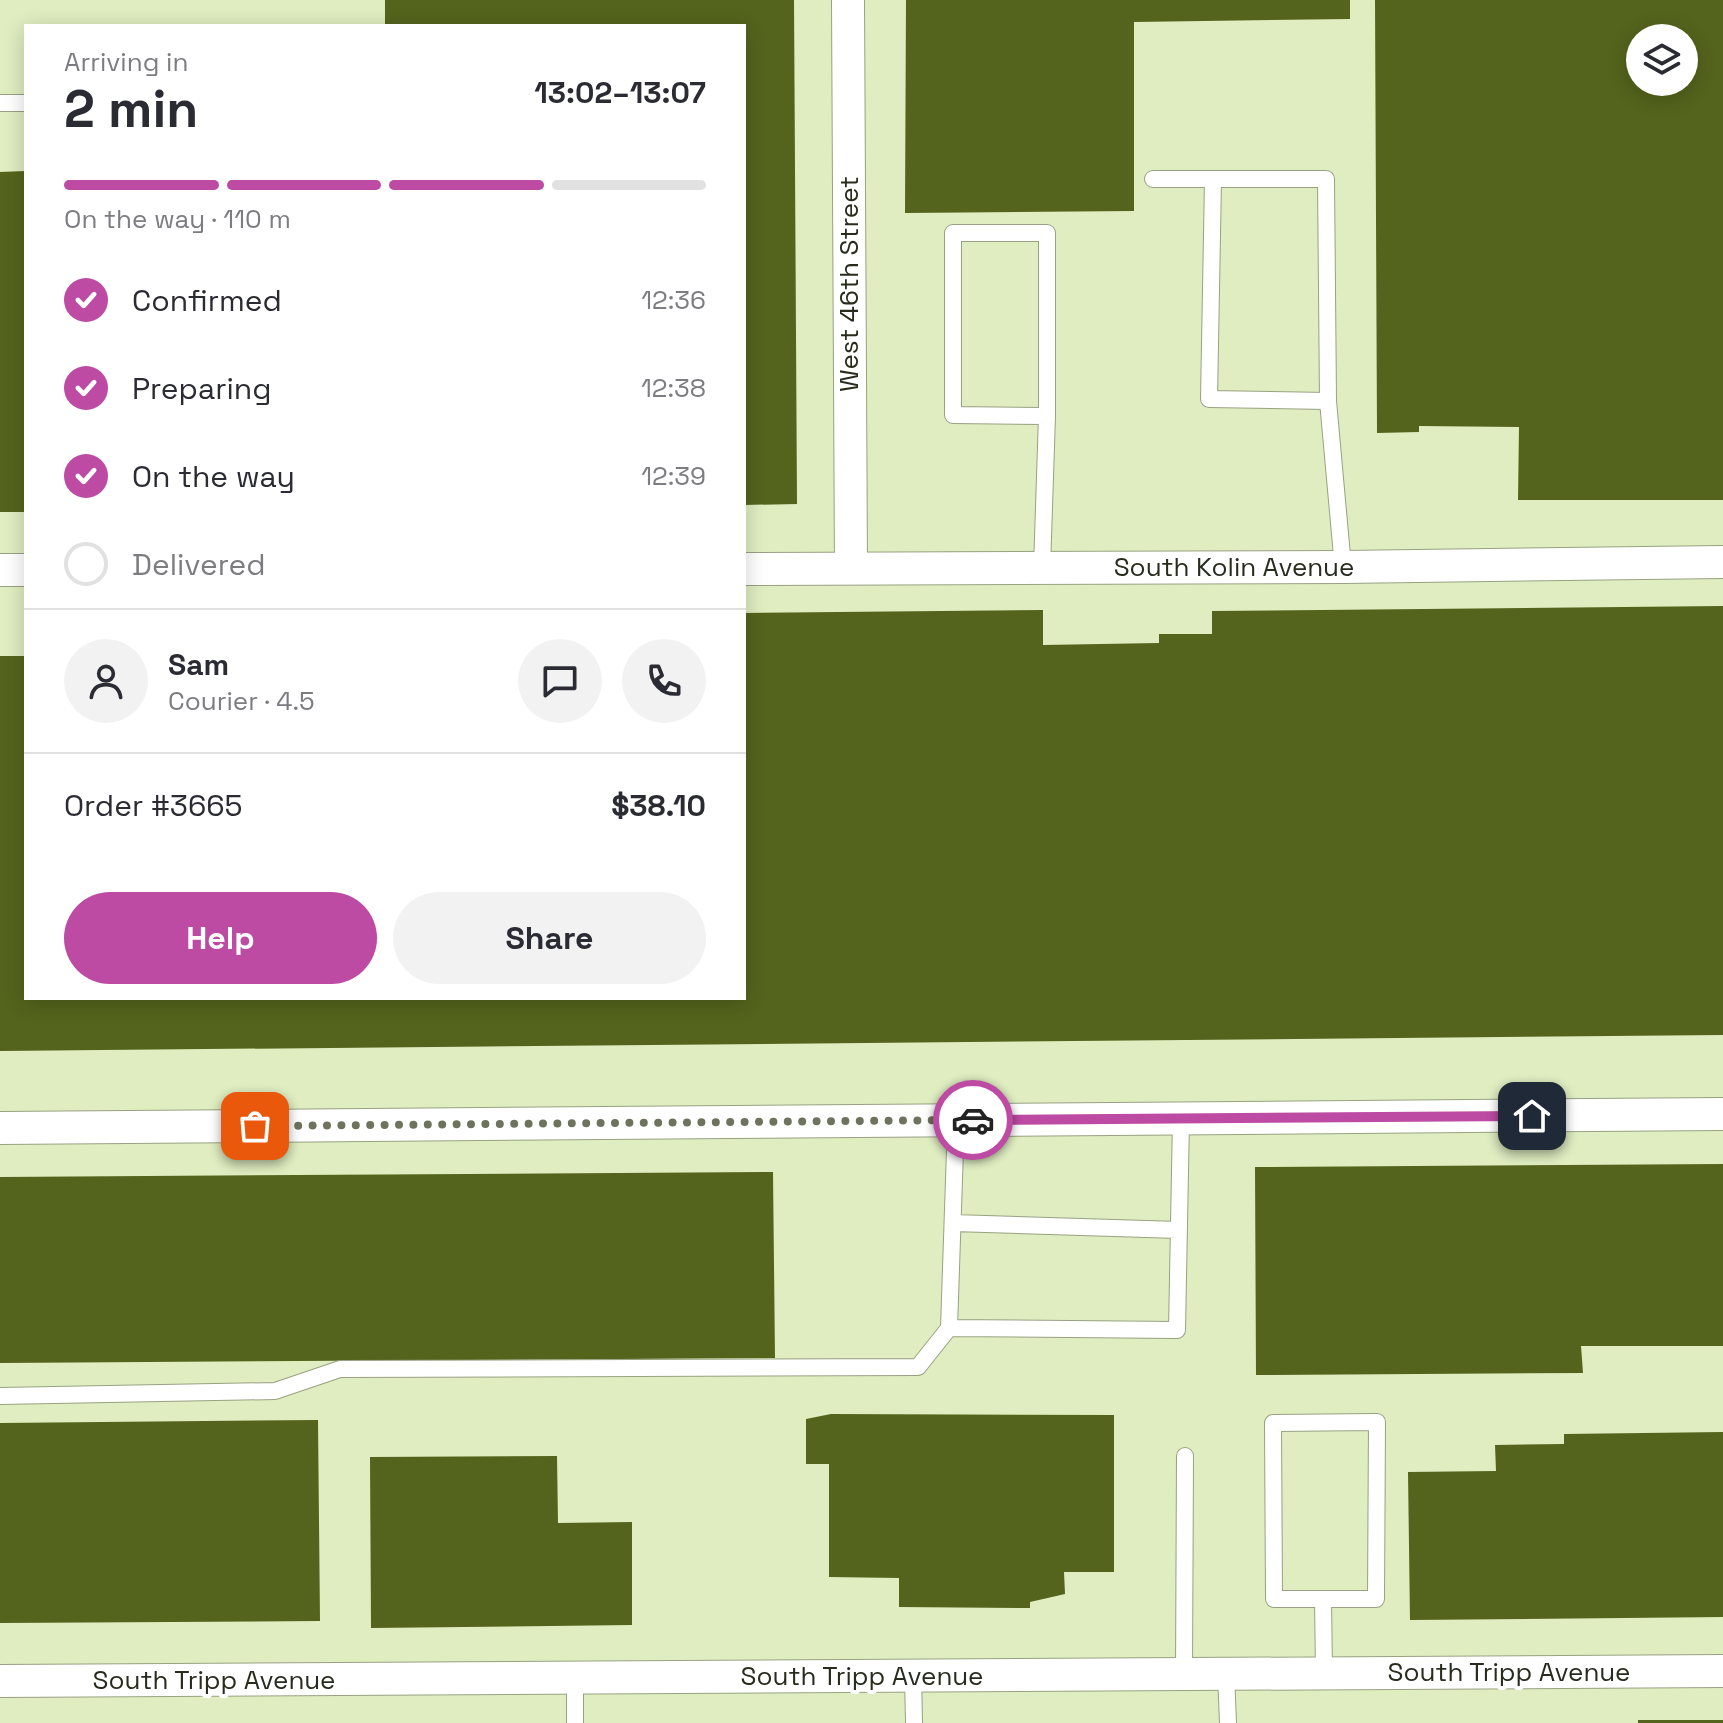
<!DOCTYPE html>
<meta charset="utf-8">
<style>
body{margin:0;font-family:"Space Grotesk",sans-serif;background:#f2f2f3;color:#2b2b33;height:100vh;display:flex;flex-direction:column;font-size:30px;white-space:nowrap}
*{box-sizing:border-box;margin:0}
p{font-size:26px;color:#7c7c81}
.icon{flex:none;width:44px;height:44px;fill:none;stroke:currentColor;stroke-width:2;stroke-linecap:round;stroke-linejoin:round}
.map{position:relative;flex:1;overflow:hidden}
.side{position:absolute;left:24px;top:24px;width:722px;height:976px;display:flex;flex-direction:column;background:#fff;border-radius:0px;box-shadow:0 4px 20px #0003}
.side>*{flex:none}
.controls{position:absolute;left:1626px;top:24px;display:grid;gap:16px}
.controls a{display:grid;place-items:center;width:72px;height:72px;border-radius:50%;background:#fff;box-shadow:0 4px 20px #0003;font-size:40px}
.pin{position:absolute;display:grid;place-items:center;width:68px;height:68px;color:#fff;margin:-34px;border-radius:16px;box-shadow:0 4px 12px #0006}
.courier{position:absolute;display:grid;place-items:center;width:80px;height:80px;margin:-40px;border:6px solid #bd4aa3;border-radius:50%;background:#fff;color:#222;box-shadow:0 2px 10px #0007}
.overview em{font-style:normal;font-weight:700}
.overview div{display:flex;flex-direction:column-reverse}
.overview{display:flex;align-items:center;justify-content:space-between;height:136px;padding:0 40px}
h1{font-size:52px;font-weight:700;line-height:60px}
.bar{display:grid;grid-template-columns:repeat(4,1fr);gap:12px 8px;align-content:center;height:96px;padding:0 40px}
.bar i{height:10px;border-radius:6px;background:#e1e1e2}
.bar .active{background:#bd4aa3}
.bar p{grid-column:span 4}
.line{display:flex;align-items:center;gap:20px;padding:0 40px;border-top:2px solid #e1e1e2}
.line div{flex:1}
.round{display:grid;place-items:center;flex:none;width:84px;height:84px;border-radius:42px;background:#f2f2f3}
ol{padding:0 40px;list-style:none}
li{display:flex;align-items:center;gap:24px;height:88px}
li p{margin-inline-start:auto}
li .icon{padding:8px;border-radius:50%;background:#bd4aa3;color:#fff;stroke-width:4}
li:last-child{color:#7c7c81}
li i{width:44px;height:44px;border:4px solid #e1e1e2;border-radius:50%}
.primary-button{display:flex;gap:16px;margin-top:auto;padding:16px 40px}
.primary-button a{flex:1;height:92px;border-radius:48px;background:#bd4aa3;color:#fff;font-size:32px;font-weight:700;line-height:92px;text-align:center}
.primary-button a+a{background:#f2f2f3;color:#2b2b33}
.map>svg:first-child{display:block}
.built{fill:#dfedc1;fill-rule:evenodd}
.building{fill:#54641c;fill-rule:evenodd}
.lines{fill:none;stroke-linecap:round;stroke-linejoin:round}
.service-casing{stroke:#98a280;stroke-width:18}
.minor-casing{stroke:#98a280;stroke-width:34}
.service{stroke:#fff;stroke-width:16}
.minor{stroke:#fff;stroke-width:32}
.done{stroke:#6d735d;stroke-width:8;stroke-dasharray:0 14.4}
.route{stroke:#bd4aa3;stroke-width:10}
.labels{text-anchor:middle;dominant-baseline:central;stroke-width:8;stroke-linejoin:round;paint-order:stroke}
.street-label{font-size:26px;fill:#282c1e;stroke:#fff}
</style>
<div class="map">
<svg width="1723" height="1723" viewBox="0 0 1723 1723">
<rect width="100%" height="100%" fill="#edf8d3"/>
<path class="built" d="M0,0H1723V1723H0ZM26,26H744V998H26ZM1640,38H1684V82H1640Z"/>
<path class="building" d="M385,0H794L797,504L744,505V26H385Z
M906,0H1350V19L1134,22V211L905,213Z
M1375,0H1723V500H1518L1519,427L1419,426V432L1377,433ZM1640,38H1684V82H1640Z
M26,171V512H0V172Z
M1723,606V1035L0,1051V656H26V998H744V613L1043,610V645L1159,643V634H1212V611Z
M1723,1164V1346H1581L1583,1373L1256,1375L1255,1167Z
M773,1172L775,1358L0,1363V1177Z
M831,1414L1114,1415V1572H1064L1065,1594L1030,1602V1608L899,1607V1578L829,1577V1464H806V1419Z
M318,1420L320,1621L0,1623V1423Z
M1723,1432V1617L1410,1620L1408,1472L1496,1471L1495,1445L1564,1444V1434Z
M557,1456L558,1523L632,1522V1625L371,1628L370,1457Z
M1638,1720H1723V1723H1638Z"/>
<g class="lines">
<defs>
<path id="service" d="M0,103H26
M1153,179H1326L1328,401L1343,567
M1213,180L1209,399L1328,401
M1042,568L1047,416V233H953V415L1047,416
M956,1120L949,1328L1177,1330L1181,1119
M953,1223L1179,1230
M0,1396L275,1391L340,1369L918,1367L949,1328
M1377,1422L1376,1599H1274L1273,1423Z
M1323,1599L1324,1673
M1184,1674L1185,1456
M1226,1674L1228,1723
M913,1675L914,1723
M575,1723V1678"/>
<path id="minor" d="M848,0L851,568
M744,569L1343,567L1723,562
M0,570H26
M0,1128L1723,1114
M0,1681L1723,1671"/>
</defs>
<use href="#service" class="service-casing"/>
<use href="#minor" class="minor-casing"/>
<use href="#service" class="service"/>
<use href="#minor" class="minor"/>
</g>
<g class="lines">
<path class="done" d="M255,1126L973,1120"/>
<path class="route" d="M973,1120L1532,1116"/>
</g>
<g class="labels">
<g class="street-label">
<text transform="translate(849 284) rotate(-90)">West 46th Street</text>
<text x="1234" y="567">South Kolin Avenue</text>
<text x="1509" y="1672">South Tripp Avenue</text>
<text x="862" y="1676">South Tripp Avenue</text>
<text x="214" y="1680">South Tripp Avenue</text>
</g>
</g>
</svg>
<div class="controls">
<a><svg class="icon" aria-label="layers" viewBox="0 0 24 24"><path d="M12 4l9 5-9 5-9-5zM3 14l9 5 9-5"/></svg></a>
</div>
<div class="pin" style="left:255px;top:1126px;background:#ea580c"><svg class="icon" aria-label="bag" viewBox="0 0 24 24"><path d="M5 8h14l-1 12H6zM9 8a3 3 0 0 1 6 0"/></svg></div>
<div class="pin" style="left:1532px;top:1116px;background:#1f2937"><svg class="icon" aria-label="home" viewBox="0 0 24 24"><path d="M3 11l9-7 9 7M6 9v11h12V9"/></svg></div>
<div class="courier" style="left:973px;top:1120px"><svg class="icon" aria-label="car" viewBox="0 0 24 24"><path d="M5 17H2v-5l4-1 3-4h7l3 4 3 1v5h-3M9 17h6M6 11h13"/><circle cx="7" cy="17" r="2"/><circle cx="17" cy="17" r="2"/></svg></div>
<section class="side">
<div class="overview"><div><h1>2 min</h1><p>Arriving in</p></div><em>13:02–13:07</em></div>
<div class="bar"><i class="active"></i><i class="active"></i><i class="active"></i><i></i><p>On the way · 110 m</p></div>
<ol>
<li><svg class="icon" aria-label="check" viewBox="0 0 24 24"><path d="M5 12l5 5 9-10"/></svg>Confirmed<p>12:36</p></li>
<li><svg class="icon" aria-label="check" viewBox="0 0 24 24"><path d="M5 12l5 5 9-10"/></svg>Preparing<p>12:38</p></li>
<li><svg class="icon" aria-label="check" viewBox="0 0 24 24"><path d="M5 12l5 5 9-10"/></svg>On the way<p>12:39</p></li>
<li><i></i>Delivered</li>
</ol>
<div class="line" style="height:144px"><a class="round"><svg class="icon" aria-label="person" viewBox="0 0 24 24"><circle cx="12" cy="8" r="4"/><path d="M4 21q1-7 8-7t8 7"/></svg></a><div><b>Sam</b><p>Courier · 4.5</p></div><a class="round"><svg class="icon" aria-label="chat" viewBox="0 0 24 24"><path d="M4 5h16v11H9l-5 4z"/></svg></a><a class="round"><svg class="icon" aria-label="phone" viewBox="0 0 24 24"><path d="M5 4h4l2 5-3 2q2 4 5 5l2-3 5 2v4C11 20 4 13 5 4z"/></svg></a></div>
<div class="line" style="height:104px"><div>Order #3665</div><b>$38.10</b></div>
<div class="primary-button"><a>Help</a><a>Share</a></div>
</section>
</div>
